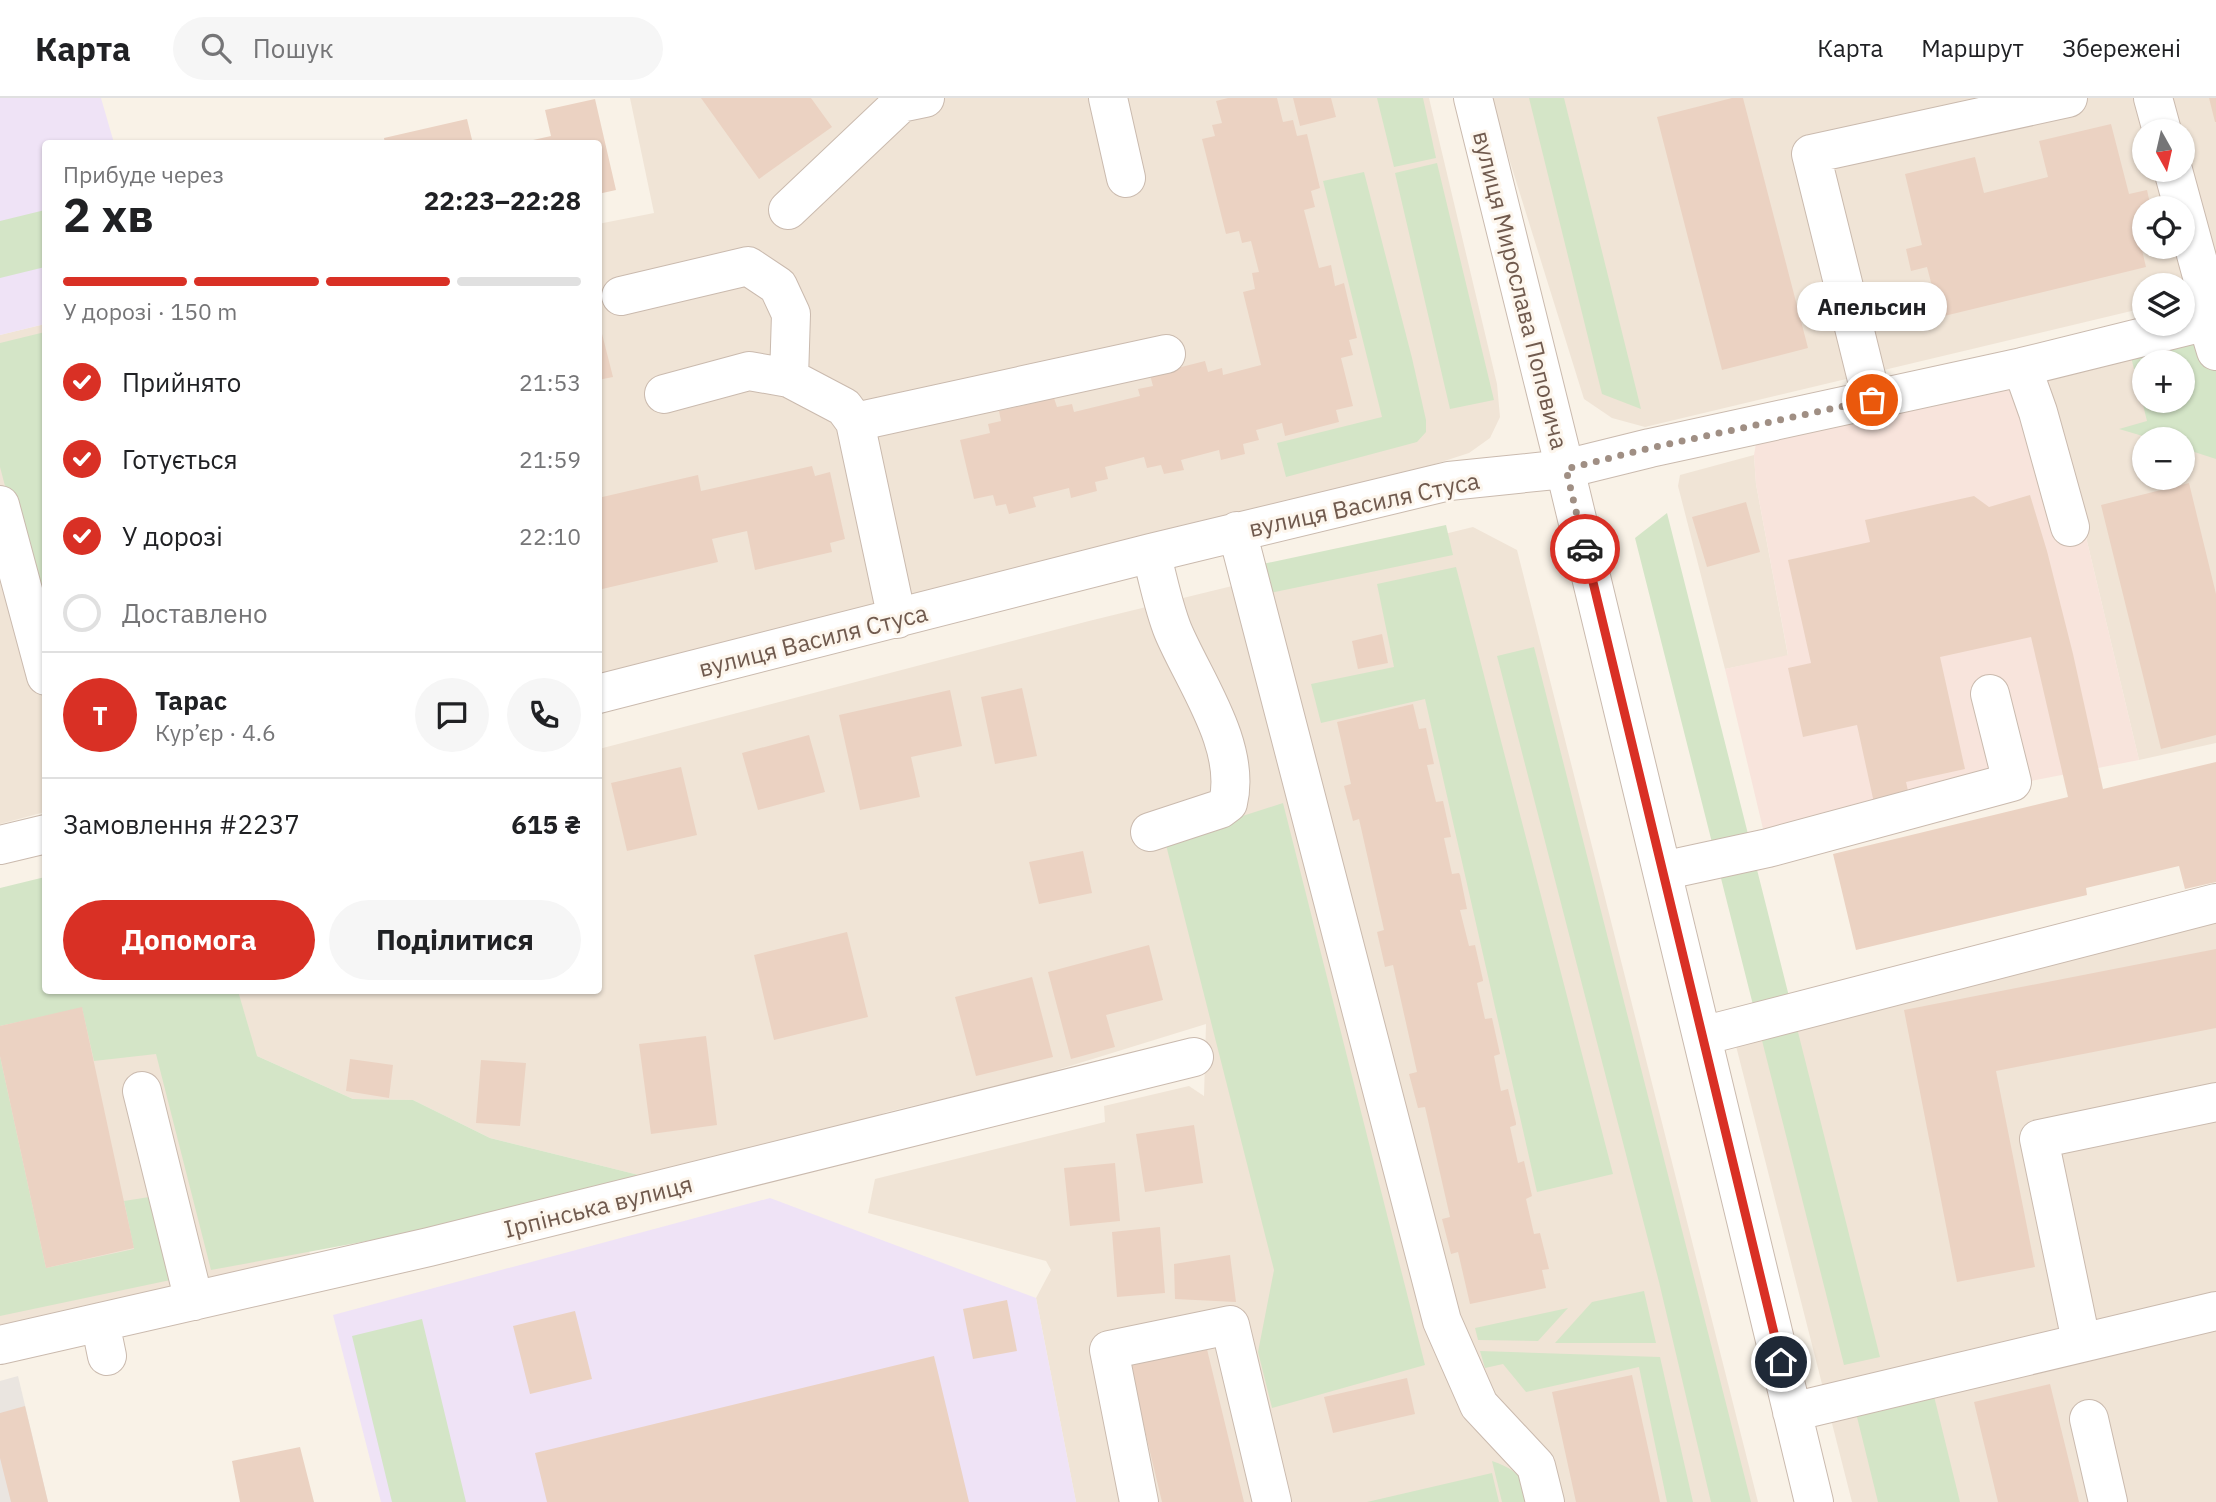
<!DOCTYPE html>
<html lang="uk">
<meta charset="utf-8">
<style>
body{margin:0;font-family:"IBM Plex Sans",sans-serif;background:#f6f6f6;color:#202124;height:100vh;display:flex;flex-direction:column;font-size:26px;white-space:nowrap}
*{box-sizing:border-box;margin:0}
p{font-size:23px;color:#757577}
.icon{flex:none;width:38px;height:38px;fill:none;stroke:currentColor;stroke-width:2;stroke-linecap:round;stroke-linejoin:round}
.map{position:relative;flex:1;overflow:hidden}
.details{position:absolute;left:42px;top:42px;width:560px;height:854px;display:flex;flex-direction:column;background:#fff;border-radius:7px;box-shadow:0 2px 5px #0004}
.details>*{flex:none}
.needle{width:46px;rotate:172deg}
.buttons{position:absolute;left:2132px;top:21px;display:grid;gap:14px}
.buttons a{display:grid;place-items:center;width:63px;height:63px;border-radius:50%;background:#fff;box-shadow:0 2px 5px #0004;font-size:35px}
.pin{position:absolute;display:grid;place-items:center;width:60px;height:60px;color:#fff;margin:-30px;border:4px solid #fff;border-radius:50%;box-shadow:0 2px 7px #0007}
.courier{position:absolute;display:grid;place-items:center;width:70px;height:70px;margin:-35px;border:5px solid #d93025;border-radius:50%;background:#fff;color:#222;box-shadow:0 2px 9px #0007}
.bubble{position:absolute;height:49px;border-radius:24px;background:#fff;box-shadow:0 2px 5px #0004;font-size:23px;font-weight:700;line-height:49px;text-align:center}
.head em{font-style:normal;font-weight:700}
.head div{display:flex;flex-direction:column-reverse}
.head{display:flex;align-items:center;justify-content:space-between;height:119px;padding:0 21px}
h1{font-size:46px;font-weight:700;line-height:52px}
.bar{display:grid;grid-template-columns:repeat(4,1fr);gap:10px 7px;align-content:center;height:84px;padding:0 21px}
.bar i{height:9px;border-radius:5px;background:#e0e0e0}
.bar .selected{background:#d93025}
.bar p{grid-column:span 4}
.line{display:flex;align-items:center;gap:18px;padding:0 21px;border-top:2px solid #e0e0e0}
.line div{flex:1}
.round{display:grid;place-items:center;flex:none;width:74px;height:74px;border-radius:37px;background:#f6f6f6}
ol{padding:0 21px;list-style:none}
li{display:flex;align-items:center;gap:21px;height:77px}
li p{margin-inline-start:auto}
li .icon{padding:7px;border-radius:50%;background:#d93025;color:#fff;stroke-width:4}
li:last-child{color:#757577}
li i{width:38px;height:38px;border:4px solid #e0e0e0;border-radius:50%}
.button{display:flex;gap:14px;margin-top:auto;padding:14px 21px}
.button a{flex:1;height:80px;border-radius:42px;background:#d93025;color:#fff;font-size:28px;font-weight:700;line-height:80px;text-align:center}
.button a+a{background:#f6f6f6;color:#202124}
header{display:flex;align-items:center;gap:42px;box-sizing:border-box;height:98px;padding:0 35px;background:#fff;border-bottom:2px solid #e0e0e0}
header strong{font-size:33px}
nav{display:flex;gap:38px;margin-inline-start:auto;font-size:24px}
.search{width:490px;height:63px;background:#f6f6f6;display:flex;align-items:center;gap:18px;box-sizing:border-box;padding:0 24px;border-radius:38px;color:#757577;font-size:26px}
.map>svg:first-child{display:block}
.residential{fill:#f0e4d6;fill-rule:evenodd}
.commercial{fill:#f8e4dc}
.industrial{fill:#eae5e0}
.education{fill:#efe3f6}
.green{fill:#d4e5c7;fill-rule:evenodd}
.building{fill:#ebd2c2}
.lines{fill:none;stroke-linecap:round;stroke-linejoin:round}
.minor-casing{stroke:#cabaae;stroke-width:40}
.minor{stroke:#fff;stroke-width:38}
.done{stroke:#a08f84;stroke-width:7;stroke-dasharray:0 12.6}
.route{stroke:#d93025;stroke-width:9}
.labels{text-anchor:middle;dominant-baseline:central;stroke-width:6;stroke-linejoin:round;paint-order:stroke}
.street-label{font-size:24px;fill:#705a4e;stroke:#fdf6ed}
</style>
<header>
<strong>Карта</strong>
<div class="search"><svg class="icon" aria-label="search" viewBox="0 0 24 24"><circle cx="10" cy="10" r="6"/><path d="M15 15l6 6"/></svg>Пошук</div>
<nav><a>Карта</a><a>Маршрут</a><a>Збережені</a></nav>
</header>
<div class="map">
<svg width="2216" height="1404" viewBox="0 0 2216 1404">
<rect width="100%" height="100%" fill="#f9f2e7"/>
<path class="residential" d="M630,0H1429L1497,286L1500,319L1490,340L1469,355L1432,367L599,576L598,126L654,115Z
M1493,0H2216V210L2209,195L2182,201V187H2144V210L1645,329L1612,320L1584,301L1502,38ZM2144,33H2182V72H2144ZM2144,110H2182V149H2144Z
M45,226V714L0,726V237Z
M2216,234V645L2139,662L2047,275ZM2144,264H2182V303H2144ZM2144,341H2182V380H2144Z
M1754,357L1756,386L1788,558L1725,571L1678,388L1680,377Z
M1473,429L1517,452L1758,1404H1076L1036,1200L1051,1172L1046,1163L868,1115L875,1081L1105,1024L1104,1008L1189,988L1204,998L1206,926L1031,980L887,1014L705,1080L675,1086L490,1040L413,1002L353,1001L257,958L311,1160L0,1227V807L46,892H598L599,651L1089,523Z
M2216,824V1404H1852L1735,944Z"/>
<path class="commercial" d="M2047,275L2139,662L1764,735L1725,571L1788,557L1756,386L1754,357L1757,340Z"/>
<path class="industrial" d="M18,1278L48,1404H0V1283Z"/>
<path class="education" d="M0,0H101L114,45L46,46L45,226L0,237Z
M770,1100L1036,1200L1076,1404H381L333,1217Z"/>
<path class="green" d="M1377,0H1423L1436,60L1394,69Z
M1529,0H1564L1641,311L1602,296Z
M1437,65L1494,302L1450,311L1395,75Z
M1364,74L1412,260L1426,322V334L1417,344L1286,379L1277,345L1382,319L1323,83Z
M45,112V169L0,180V123Z
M45,234V540L0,369V245Z
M2194,239L2209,249L2216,273V361L2182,350V341H2153L2119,331L2147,323L2130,255ZM2144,264H2182V303H2144Z
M1667,415L1880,1259L1844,1267L1635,440Z
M1446,427L1453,457L1260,497L1253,468Z
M1456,469L1613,1076L1537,1094L1425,601L1321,625L1311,586L1394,569L1377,486Z
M1534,549L1751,1404H1711L1659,1184L1497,558Z
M1283,705L1425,1267L1272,1310L1258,1254L1274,1172L1165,743Z
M45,779L46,892L238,893L257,958L353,1001L413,1002L490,1040L675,1086L211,1172L156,956L94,963L82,910L0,928V790Z
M0,958L46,1170L134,1151L124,1103L162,1097L180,1180L0,1218Z
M1644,1193L1656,1245H1555L1592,1204Z
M1568,1210L1538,1243L1478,1242L1475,1230Z
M422,1221L466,1404H392L352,1238Z
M1480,1253L1660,1259L1693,1404H1667L1639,1269L1526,1294L1503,1266L1485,1270Z
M1933,1294L1960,1404H1878L1856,1315Z
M1492,1363C1515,1371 1525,1379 1531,1404H1502Z
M1492,1375L1499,1404H1367Z"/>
<path class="building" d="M701,0H811L832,29L759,81Z
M1228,0H1277L1283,24L1293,22L1297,38L1307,36L1320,90L1311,93L1315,109L1304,112L1319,170L1331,167L1335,188L1344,185L1357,240L1349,242L1353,257L1341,260L1353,308L1336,312L1339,324L1285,338L1282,325L1256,332L1259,342L1243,346L1245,356L1221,362L1219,352L1181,362L1184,372L1164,376L1161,367L1147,370L1144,359L1105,369L1108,381L1095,384L1097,393L1071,400L1069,390L1033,399L1036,409L1009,416L1006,406L996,408L993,397L974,401L960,342L990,335L988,326L1001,323L999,313L1054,300L1057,309L1072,306L1074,314L1140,298L1138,291L1153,288L1150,277L1205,263L1208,274L1222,270L1223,277L1261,267L1243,194L1255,191L1252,175L1259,174L1251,143L1242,145L1239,133L1226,136L1202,41L1215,38L1212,27L1222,25L1216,3Z
M1293,0H1331L1336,19L1300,28Z
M1732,0H1743L1808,250L1722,272L1657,19Z
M2209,0H2216V24H2215Z
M595,1L616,92L598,96V46L524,44L551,38L545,12Z
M467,21L473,46H385L384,40Z
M2111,26L2129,96L2147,92L2151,110H2144V116L2134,118L2146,169L1940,219L1927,169L1911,173L1906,151L1922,147L1905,76L1975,59L1984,95L2048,79L2039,43Z
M598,220L613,279L598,282Z
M812,368L815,378L830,374L845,441L830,445L832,454L755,472L747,433L712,441L718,464L598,492V400L698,377L701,393Z
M2189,385L2216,496V637L2161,651L2101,407Z
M2030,397L2047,453L2073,556L2103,691L2216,664V784L2185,791L2179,768L2086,790L2087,797L1856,852L1833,756L2068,699L2031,539L1940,559L1965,671L1906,684L1909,697L1874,705L1857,627L1803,639L1788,570L1811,565L1788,462L1870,444L1865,422L1974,398L1989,409Z
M1746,404L1760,454L1707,469L1692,419Z
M1382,536L1388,565L1358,571L1352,543Z
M1022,590L1037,658L995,666L981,599Z
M950,592L962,648L911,659L920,699L860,712L839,617Z
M1413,606L1419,631L1426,630L1434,666L1427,667L1436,704L1443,703L1451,739L1444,740L1452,776L1459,775L1460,777L1467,811L1460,812L1469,848L1475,847L1483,882V883L1477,885L1485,921L1492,920L1500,956L1494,958L1501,993L1508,991L1516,1025V1027L1510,1029L1518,1065L1524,1063L1532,1098L1526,1101L1534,1136L1540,1135L1549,1171L1542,1172L1546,1190L1470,1206L1458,1154L1451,1156L1442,1121L1450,1119L1425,1009L1418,1010L1409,976L1417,974L1393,867L1385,869L1377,834L1384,832L1359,721L1353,723L1344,688L1351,686L1337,624Z
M809,637L825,694L758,712L742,655Z
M681,669L697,737L627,753L611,685Z
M1083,753L1092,795L1039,806L1029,764Z
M847,834L868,919L774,942L754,857Z
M1149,847L1163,902L1106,917L1115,949L1071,961L1048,874Z
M2216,851V930L1996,973L2035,1169L1957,1184L1904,912Z
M1032,879L1053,959L976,978L955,899Z
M82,909L134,1150L46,1170L0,958V928Z
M706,938L717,1027L651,1036L639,946Z
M350,961L393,967L389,1000L346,993Z
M481,962L526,965L520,1028L476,1025Z
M1194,1027L1203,1085L1145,1094L1136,1036Z
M1115,1065L1120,1123L1070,1128L1064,1070Z
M1160,1129L1165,1195L1117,1199L1112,1134Z
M1230,1157L1236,1204L1175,1201L1174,1166Z
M1007,1202L1017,1253L973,1261L963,1211Z
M575,1213L592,1281L530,1296L513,1228Z
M1205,1243L1244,1404H1162L1128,1262Z
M934,1258L969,1404H547L535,1355Z
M1632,1277L1660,1404H1576L1552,1294Z
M1407,1280L1415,1316L1333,1335L1324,1299Z
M2050,1286L2079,1404H1998L1974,1304Z
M25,1308L48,1404H11L0,1360V1315Z
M300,1349L314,1404H240L232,1363Z"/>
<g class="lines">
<defs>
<path id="minor" d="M1108,0L1126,80
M1473,0L1565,371L1814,1404
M2153,0L2162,33
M2173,72L2206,193L2207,223L2216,253
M788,112L901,5L925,0
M621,198L748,168L778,188L791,216L789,280
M2022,269L2038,314L2070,429
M664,296L749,273L789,280L844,309L855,324L897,521
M1872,302L1811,56L2068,0
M855,324L1166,256
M0,407L46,578
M1237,433L1442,1223L1479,1307L1536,1368L1545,1404
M598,596L1151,455L1449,383L1565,371L1650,350L2022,269L2216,221
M1150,734L1220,711L1228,705C1242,648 1194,583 1173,533C1163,508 1158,480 1151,455
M0,747L46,736
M1662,773L1768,750L2012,684L1990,596
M1702,938L2216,805
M142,993L194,1203
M100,1224L107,1258
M2081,1243L2039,1041L2216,1004
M0,1247L429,1149L1194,959
M1792,1314L2216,1213
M2089,1321L2108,1404
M1139,1404L1109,1252L1230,1227L1272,1404"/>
</defs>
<use href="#minor" class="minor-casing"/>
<use href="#minor" class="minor"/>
</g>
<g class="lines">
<path class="done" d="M1585,451L1566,371L1650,350L1872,302"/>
<path class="route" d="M1585,451L1781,1264"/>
</g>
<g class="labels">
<g class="street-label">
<text transform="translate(1521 192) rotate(76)">вулиця Мирослава Поповича</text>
<text transform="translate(1364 406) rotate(-12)">вулиця Василя Стуса</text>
<text transform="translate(813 542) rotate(-14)">вулиця Василя Стуса</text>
<text transform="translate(598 1108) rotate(-14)">Ірпінська вулиця</text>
</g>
</g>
</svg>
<div class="buttons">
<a><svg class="needle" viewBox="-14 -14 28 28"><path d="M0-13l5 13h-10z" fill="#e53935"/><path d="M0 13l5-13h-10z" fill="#757577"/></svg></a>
<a><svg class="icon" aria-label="locate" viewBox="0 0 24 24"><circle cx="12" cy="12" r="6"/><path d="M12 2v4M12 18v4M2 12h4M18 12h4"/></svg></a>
<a><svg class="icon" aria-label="layers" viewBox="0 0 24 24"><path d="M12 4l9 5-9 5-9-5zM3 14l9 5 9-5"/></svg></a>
<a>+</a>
<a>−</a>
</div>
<div class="pin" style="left:1872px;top:302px;background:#ea580c"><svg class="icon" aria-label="bag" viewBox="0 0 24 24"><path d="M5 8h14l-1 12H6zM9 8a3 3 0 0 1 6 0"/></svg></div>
<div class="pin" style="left:1781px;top:1264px;background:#1f2937"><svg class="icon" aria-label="home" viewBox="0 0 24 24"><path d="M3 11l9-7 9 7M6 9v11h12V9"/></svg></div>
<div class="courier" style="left:1585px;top:451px"><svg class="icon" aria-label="car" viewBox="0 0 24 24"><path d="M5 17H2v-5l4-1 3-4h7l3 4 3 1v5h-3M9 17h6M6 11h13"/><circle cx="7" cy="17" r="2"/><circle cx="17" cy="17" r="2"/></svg></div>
<div class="bubble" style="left:1797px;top:184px;width:150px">Апельсин</div>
<section class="details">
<div class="head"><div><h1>2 хв</h1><p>Прибуде через</p></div><em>22:23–22:28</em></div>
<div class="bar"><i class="selected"></i><i class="selected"></i><i class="selected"></i><i></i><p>У дорозі · 150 m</p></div>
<ol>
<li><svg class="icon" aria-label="check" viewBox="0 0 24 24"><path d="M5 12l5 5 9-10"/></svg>Прийнято<p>21:53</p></li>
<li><svg class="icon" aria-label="check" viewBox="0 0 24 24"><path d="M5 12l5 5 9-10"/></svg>Готується<p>21:59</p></li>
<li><svg class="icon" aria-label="check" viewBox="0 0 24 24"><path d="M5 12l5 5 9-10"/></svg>У дорозі<p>22:10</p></li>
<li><i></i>Доставлено</li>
</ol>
<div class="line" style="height:126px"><b class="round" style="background:#d93025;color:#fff">Т</b><div><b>Тарас</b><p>Кур’єр · 4.6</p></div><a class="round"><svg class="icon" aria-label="chat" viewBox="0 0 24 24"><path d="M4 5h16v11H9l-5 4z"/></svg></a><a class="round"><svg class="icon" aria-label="phone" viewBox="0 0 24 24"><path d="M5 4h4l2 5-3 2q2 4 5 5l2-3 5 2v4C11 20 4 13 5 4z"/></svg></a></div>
<div class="line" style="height:91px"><div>Замовлення #2237</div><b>615 ₴</b></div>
<div class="button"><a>Допомога</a><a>Поділитися</a></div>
</section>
</div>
